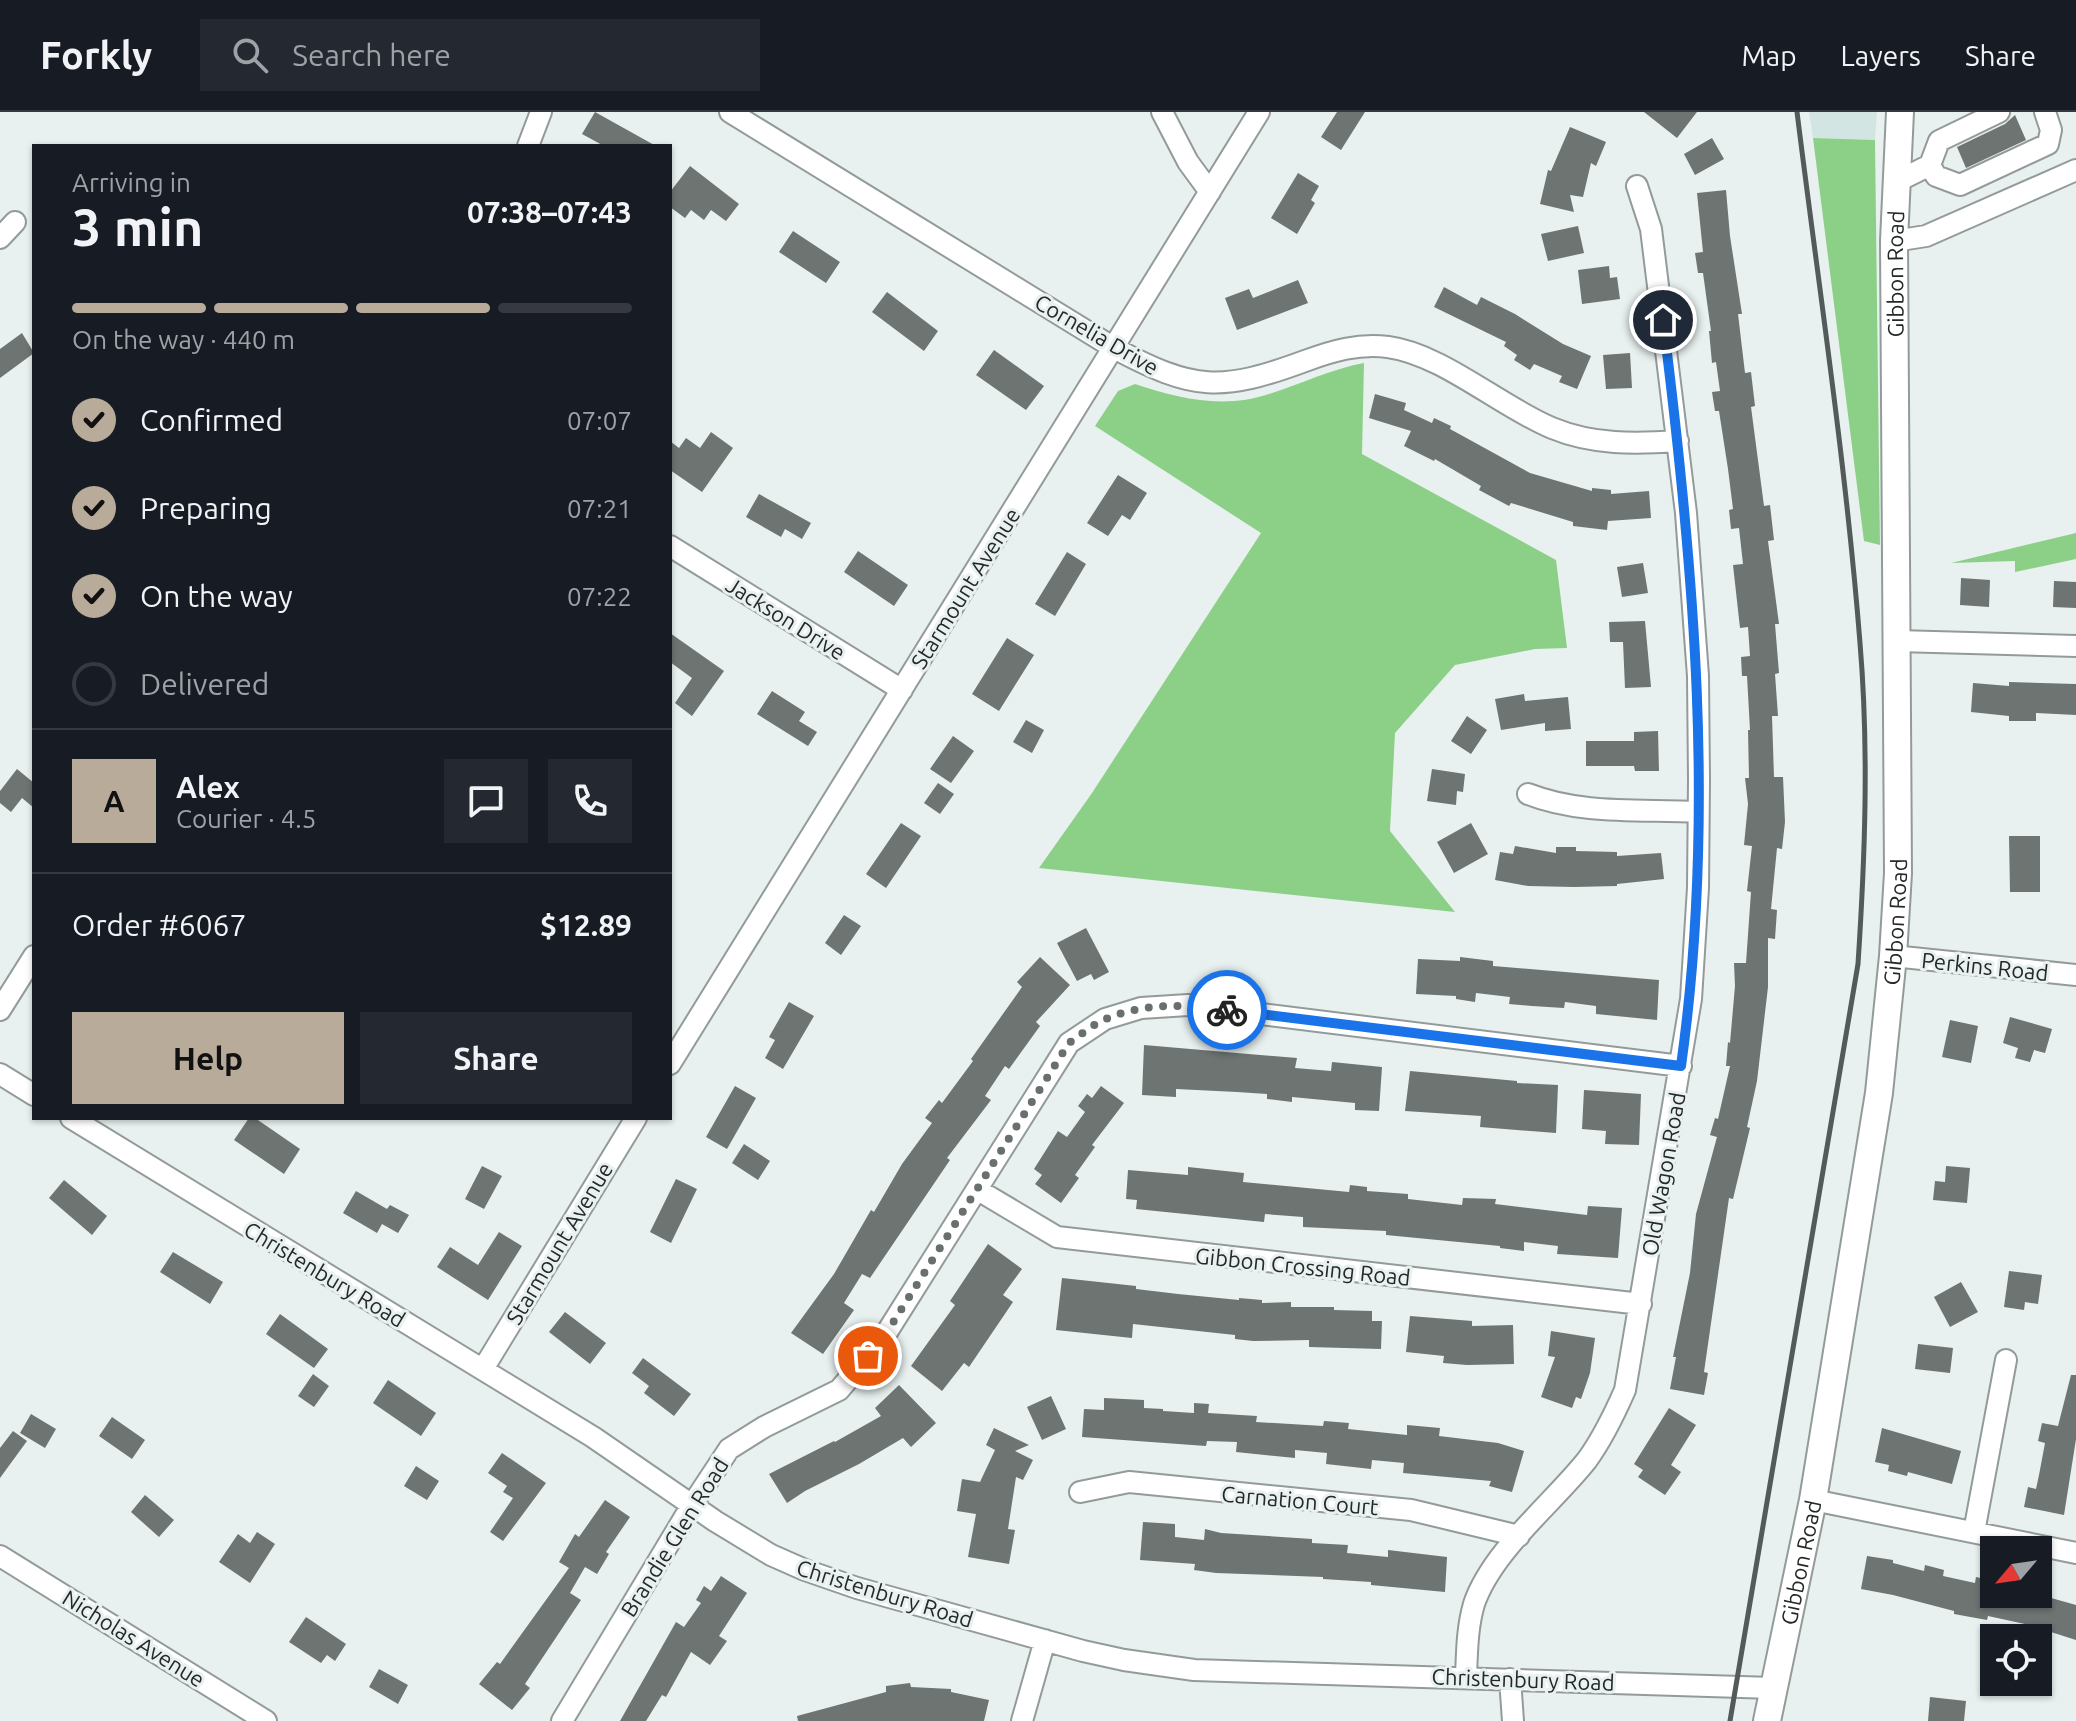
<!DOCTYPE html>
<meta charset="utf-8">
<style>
body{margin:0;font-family:Ubuntu,sans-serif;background:#242831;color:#f1f3f6;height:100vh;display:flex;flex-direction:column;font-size:30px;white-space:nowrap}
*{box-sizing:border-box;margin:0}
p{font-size:26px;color:#9ea1a6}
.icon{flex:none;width:44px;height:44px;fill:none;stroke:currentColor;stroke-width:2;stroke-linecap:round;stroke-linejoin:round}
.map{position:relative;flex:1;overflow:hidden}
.sheet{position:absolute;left:32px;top:32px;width:640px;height:976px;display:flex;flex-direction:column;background:#171b24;border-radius:0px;box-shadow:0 2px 6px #0004}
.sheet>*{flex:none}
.needle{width:52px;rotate:241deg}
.fabs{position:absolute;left:1980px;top:1424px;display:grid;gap:16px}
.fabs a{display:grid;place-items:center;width:72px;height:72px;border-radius:0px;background:#171b24;box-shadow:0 2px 6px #0004;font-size:40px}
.pin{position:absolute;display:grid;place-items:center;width:68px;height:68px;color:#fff;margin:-34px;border:4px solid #fff;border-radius:50%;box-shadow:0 2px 8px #0007}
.courier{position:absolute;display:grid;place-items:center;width:80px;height:80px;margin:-40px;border:6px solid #1a73e8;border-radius:50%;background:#fff;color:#222;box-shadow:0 2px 10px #0007}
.overview em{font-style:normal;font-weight:700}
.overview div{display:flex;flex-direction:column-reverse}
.overview{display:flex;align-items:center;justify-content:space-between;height:136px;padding:0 40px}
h1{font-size:52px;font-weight:700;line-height:60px}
.bar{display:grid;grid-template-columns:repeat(4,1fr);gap:12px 8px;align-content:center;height:96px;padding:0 40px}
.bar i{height:10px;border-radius:6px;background:#363941}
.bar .active{background:#b8ab9a}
.bar p{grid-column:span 4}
.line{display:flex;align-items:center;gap:20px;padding:0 40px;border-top:2px solid #363941}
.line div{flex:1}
.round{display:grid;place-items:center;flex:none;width:84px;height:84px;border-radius:0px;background:#242831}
ol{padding:0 40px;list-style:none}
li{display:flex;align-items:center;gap:24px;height:88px}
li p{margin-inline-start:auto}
li .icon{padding:8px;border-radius:50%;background:#b8ab9a;color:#111;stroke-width:4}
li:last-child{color:#9ea1a6}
li i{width:44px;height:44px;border:4px solid #363941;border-radius:50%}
.button{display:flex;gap:16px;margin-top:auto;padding:16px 40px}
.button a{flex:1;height:92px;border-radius:0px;background:#b8ab9a;color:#111;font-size:32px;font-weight:700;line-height:92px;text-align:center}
.button a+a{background:#242831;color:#f1f3f6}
header{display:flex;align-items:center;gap:48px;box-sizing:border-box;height:112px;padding:0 40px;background:#171b24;border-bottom:2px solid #363941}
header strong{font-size:38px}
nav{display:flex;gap:44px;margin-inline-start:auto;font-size:28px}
.search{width:560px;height:72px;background:#242831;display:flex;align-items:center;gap:20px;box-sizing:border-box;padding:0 28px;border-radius:0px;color:#9ea1a6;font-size:30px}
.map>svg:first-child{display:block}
.built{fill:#d2e5e3}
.forest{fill:#8cd087}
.building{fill:#6d7471}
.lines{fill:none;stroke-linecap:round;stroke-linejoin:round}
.minor-casing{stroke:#939b9a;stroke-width:24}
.major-casing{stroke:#939b9a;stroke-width:30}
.minor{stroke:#fff;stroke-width:20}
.major{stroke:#fff;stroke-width:26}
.rail{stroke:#545959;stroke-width:5}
.done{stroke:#696e6e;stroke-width:8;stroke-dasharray:0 14.4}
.route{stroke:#1a73e8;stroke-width:10}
.labels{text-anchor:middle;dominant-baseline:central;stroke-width:6;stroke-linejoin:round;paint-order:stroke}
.street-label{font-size:22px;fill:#252828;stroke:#e8f1f0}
</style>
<header>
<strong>Forkly</strong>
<div class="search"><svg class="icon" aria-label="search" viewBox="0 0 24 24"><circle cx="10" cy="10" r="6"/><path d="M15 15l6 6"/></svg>Search here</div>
<nav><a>Map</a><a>Layers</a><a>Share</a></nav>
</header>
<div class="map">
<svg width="2076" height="1609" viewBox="0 0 2076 1609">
<rect width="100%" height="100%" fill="#e8f1f0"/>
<path class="built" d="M1809,0H1877L1875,28L1813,26Z"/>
<path class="forest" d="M1813,26L1875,28L1880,433L1864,429Z
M1364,251L1362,342L1556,448L1567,536L1535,537L1455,553L1395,621L1390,719L1455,800L1039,756L1092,681L1261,421L1095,314L1118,279L1135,272C1179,287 1224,297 1269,282C1301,272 1331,257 1364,251Z
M2076,421V447L2015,460V449L1951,451Z"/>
<path class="building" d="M595,0L656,34H604L582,22Z
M1337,0H1365L1341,38L1321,25Z
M1644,0H1697L1677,26Z
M2015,3L2026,28L1966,56L1957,35L2005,12Z
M1570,15L1606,30L1596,54L1591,51L1583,85L1570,83L1574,100L1540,92L1548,58L1551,59Z
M1712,26L1724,47L1695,63L1684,42Z
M690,54L739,92L726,109L711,98L704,108L691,98L685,106L670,95V80Z
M1298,61L1319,74L1311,88L1315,91L1297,122L1271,106Z
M1726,78L1730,124L1742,202H1738L1745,261L1751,260L1755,294L1751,295L1764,394L1770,393L1774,428L1768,429L1779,512H1775L1779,561L1775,562L1778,604H1772L1774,665H1783L1785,710L1782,737L1777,736L1771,797L1777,798L1775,827L1768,826V875L1757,969L1747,1015L1750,1016L1733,1087L1729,1086L1704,1260L1708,1261L1704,1283L1670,1277L1676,1245H1673L1690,1161L1696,1102L1717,1025L1710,1023L1715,1006L1718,1007L1730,954H1726L1728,930L1730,931L1735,874L1734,851H1746L1751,780L1747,779L1752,734L1744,733L1748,692L1745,666H1749L1748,618H1750L1747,564H1742L1741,545L1750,544L1748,515L1740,516L1733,453L1743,452L1739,416L1731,417L1729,398L1733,397L1728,357L1719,299H1715L1712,280L1720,279L1716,250L1712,251L1709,219H1711L1703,161H1698L1695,141L1703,140L1697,81Z
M1578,114L1584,141L1548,149L1541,122Z
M793,119L840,150L826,171L779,140Z
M1609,154L1610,166L1617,165L1620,187L1582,192L1578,158Z
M1298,168L1308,191L1237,218L1225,186L1249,177L1253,186Z
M1444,175L1477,193L1481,185L1515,202L1563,232L1591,244L1577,277L1559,270L1562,264L1534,252L1530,258L1514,248L1517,243L1504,234L1506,230L1434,195Z
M887,180L938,219L924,239L872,200Z
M22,221L34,241L0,266V237Z
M994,238L1044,274L1026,298L976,263Z
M1630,241L1632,276L1606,277L1603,243Z
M1375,282L1406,291L1404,298L1432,311L1434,306L1451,314L1450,317L1530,361L1592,379V376L1611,378V382L1649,379L1651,406L1608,409L1607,418L1573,414V410L1511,391L1509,394L1479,378L1481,374L1435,347L1434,349L1404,334L1411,319L1369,306Z
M711,320L733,336L702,380L670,358V329L679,336L686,326L700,336Z
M1118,363L1147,381L1130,408L1122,403L1108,424L1087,411Z
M759,382L811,411L802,427L785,417L781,425L746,405Z
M858,439L908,473L894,494L844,460Z
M1067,440L1086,452L1055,504L1035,492Z
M1643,451L1648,481L1622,485L1617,455Z
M1961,466L1990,468L1989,495L1960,493Z
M2054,469L2076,470V496L2053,495Z
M1645,509L1651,575L1625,576L1623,530H1610L1609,510Z
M670,521L724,559L692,604L675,591L692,566L670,550Z
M1007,526L1034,543L999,599L972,582Z
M2009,570L2076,572V603L2036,601V609H2009V604L1971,600L1973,571L2009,574Z
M772,579L805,600L799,609L817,620L808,634L757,602Z
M1524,582L1525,589L1568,585L1571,617L1545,619V611L1501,618L1495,587Z
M1467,604L1487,618L1471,642L1451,629Z
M1026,608L1044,618L1032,641L1013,630Z
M1658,619L1659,659H1635L1634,654H1586V629H1634V620Z
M953,624L974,639L951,671L930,657Z
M17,657L34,671V696L22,686L11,700L0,691V679Z
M1432,657L1465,662L1463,680L1457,679L1456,693L1427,689Z
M938,671L954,682L940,702L924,691Z
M901,711L921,724L886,776L866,762Z
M1471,711L1488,742L1454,761L1437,730Z
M2009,724H2040V780H2010Z
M1515,734L1556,741V735H1576V739L1617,740V744L1661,741L1664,767L1617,772V774L1574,775L1528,774L1495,768L1500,740L1513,742Z
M844,803L861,814L841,843L825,831Z
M1086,816L1109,860L1094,868L1091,862L1077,869L1057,831Z
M1040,845L1070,873L1036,910L1040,914L1009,957L1005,954L985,984L991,988L947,1046L950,1048L870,1166L862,1162L844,1191L854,1198L823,1242L791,1221L834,1162L871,1098L874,1100L902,1052L932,1011L925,1006L939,988L942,991L973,949L971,947L1022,875L1017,870Z
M1460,845L1493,849V854L1659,868L1657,908L1596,902V894L1565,890L1564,896L1532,894L1509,892L1510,885L1476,881L1475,890L1456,887V884L1416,882L1418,847L1460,849Z
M789,890L814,904L783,957L765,946L775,928L769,925Z
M2010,905L2052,917L2045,941L2034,938L2030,950L2015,946L2018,936L2003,931Z
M1950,908L1978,914L1971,951L1942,945Z
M1144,933L1297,946L1295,956L1331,959L1332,950L1382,955L1379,999L1355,998V991L1292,985V990L1267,987V982L1237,980L1176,977V985L1142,983Z
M1410,959L1517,969V971L1558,973L1556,1021L1480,1015L1481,1004L1405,999Z
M735,974L756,986L727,1037L706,1025Z
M1101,974L1124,991L1092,1033L1095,1035L1075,1063L1079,1066L1061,1091L1035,1072L1042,1063L1034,1057L1058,1019L1067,1025L1085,1000L1078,994L1087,982L1092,986Z
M1584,978L1641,982L1639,1033L1605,1032L1606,1019L1582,1017Z
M249,1006H255L300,1037L284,1062L234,1028Z
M744,1032L770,1049L758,1068L732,1051Z
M482,1054L502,1064L484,1097L465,1087Z
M1946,1054L1970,1056L1967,1091L1933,1088L1935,1069L1945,1070Z
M1188,1055L1244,1061L1243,1070L1349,1080L1350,1073L1367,1075V1079L1408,1082V1087L1462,1093L1463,1086L1496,1087L1495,1092L1587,1103L1588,1094L1622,1096L1618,1146L1557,1142L1558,1134L1524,1130V1139L1500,1136V1134L1386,1123V1119L1303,1115V1105L1265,1102L1264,1110L1136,1097L1137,1088L1126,1087L1128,1058L1188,1063Z
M676,1067L697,1077L671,1131L650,1120Z
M64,1068L107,1104L92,1123L49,1086Z
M356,1079L387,1097L390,1093L409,1103L398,1121L382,1112L377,1121L343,1101Z
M499,1120L522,1134L488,1188L437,1155L450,1135L478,1153Z
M988,1132L1022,1157L1003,1183L1013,1190L969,1255L964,1251L942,1279L911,1254L955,1193L950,1189Z
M173,1140L223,1170L210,1192L160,1160Z
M2009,1159L2042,1163L2038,1192L2025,1190L2024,1198L2004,1195Z
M1062,1166L1136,1174V1177L1178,1182L1239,1188V1186L1262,1188V1191L1291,1190V1195H1334V1198L1372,1199V1209H1382L1381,1237L1309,1235V1228L1253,1229L1235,1227V1223L1133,1212L1132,1226L1056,1218Z
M1961,1170L1978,1200L1950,1215L1934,1185Z
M565,1200L606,1231L590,1252L549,1220Z
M280,1202L328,1237L314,1256L266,1222Z
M1410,1204L1472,1209V1214L1513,1213L1514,1252L1467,1253L1443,1251L1444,1244L1406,1240Z
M1551,1219L1595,1226L1590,1261L1581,1287L1576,1285L1572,1296L1541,1285L1555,1245L1548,1244Z
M1918,1232L1953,1236L1950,1261L1915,1257Z
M643,1246L691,1282L674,1304L644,1281L649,1274L632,1261Z
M313,1262L329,1274L314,1295L298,1284Z
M2071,1263H2076V1327L2064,1403L2024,1395L2028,1375L2036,1377L2039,1363L2045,1331L2038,1329L2042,1311L2058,1314Z
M388,1268L436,1301L421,1324L373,1291Z
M899,1273L936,1311L911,1335L903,1326L859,1352L805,1379L787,1391L769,1362L834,1329L835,1330L881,1304L875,1296Z
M1051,1284L1066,1317L1042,1328L1027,1295Z
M1104,1286L1144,1288V1296L1163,1297V1299L1194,1301V1291L1209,1292L1208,1301L1257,1304L1256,1310L1323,1314L1324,1309L1349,1311L1348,1317L1407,1323V1313L1440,1316L1439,1324L1498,1331L1524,1339L1512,1380L1489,1374L1491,1369L1403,1361L1404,1351L1372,1348L1371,1357L1326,1352L1327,1341L1295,1338V1346L1236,1340L1237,1330L1207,1329L1206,1334L1082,1325L1084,1297L1104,1298Z
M1669,1296L1696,1313L1671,1353L1681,1360L1665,1383L1638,1365L1643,1358L1634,1352Z
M31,1302L56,1317L45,1336L20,1321Z
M112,1305L145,1328L132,1347L99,1324Z
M994,1316L1029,1333L1015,1339L1033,1348L1023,1368L1016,1365L1008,1417L1015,1418L1009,1452L968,1445L976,1402L957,1399L962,1367L980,1370L995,1338L986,1333Z
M1882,1316L1961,1339L1952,1372L1908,1360L1907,1364L1888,1359L1889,1353L1875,1350Z
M13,1319L27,1329L0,1366V1336Z
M502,1341L546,1371L503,1429L490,1420L513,1386L503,1380L507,1374L488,1361Z
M416,1354L439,1369L427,1388L404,1374Z
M145,1383L174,1408L159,1425L131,1400Z
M605,1388L630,1405L606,1440L609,1442L597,1462L585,1455L570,1481L581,1488L525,1572L530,1576L512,1598L479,1572L497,1550L500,1552L569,1456L559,1450L575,1422L579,1425Z
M1143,1410L1175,1412V1425L1204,1428L1205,1417L1221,1421L1312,1427V1431L1348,1433L1347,1441L1388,1445V1438L1447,1445L1445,1480L1371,1473V1470L1323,1467V1465L1216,1461L1194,1458L1195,1452L1140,1448Z
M257,1420L275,1432L250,1471L219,1450L238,1422L250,1431Z
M1867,1444L1893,1448V1451L1924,1459L1925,1453L1944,1458L1943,1464L1975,1471L1976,1465L1994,1469V1482H2037L2076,1493V1528L2051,1520L2052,1518L1988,1504L1987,1508L1954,1502V1499L1893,1483L1861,1477Z
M721,1464L747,1481L719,1524L727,1529L710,1553L691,1540L666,1585L662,1583L646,1609H620L676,1510L684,1515L701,1491L696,1488L704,1474L711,1479Z
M306,1505L346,1532L335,1549L327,1543L321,1551L289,1530Z
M379,1557L408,1573L398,1592L369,1575Z
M910,1571L911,1575L951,1577V1580L989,1588L984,1609H798L797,1604L886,1580V1574Z
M1930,1585L1966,1589L1964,1609H1928Z"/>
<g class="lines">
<defs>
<path id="minor" d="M730,0L1114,236C1194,279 1221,280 1305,249C1332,239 1359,231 1388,235C1442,242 1501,295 1552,316C1593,333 1635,332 1678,329
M1162,0L1188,50L1210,80
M528,34L541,0
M1930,53L1936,64L1960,73L2048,32L2051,18L2045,0
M1896,70L1930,53L1939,29L1999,0
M0,126L15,110
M1894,129L1926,124L2076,58
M670,434L902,578
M1897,529L2076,534
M1528,682C1581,703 1641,697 1698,700
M1893,844L2076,863
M0,898L34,844
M670,952L1259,0
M0,962L34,983
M71,1006L593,1325L715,1409L771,1443L805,1458L857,1476L1083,1539L1124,1548L1194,1558L1773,1576
M978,1078L1057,1125L1641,1192
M483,1257L636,1006
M1080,1380L1129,1370L1411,1398L1519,1424
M1813,1388L2076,1441
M1974,1420L2006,1248
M0,1444L266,1609
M1466,1565C1467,1541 1467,1516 1474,1492C1492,1439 1553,1391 1587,1348C1603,1326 1614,1303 1625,1278L1691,887L1698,776L1699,668L1698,564L1686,401L1651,117L1637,74
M1510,1567L1513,1609
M562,1609L692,1393L729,1337L764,1315L839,1278L882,1228L1069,931L1105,907L1141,896L1188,893L1681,954
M1022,1609L1045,1528"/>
<g id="major">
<path id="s1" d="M1767,1609L1813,1388L1879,981L1893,844L1898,761L1894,129L1900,0"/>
</g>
</defs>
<use href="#minor" class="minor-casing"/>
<use href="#major" class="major-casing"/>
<use href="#minor" class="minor"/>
<use href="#major" class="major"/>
<path class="rail" d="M1730,1609L1858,852C1865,745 1869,638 1860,531C1846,353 1819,177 1797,0"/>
</g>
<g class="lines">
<path class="done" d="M868,1244L882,1228L1069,931C1081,923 1093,912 1106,907C1145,890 1186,893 1227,898"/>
<path class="route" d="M1227,898L1681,954C1716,705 1694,455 1663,208"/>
</g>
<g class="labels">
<g class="street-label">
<text stroke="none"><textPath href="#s1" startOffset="1458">Gibbon Road</textPath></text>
<text transform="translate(1097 222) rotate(30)">Cornelia Drive</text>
<text transform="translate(965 476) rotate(-58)">Starmount Avenue</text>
<text transform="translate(786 506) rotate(32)">Jackson Drive</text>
<text stroke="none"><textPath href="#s1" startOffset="810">Gibbon Road</textPath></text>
<text transform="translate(1985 854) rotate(6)">Perkins Road</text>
<text transform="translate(1663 1062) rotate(-80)">Old Wagon Road</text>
<text transform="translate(559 1131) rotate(-59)">Starmount Avenue</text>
<text transform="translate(1303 1154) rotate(6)">Gibbon Crossing Road</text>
<text transform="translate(325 1162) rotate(31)">Christenbury Road</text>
<text transform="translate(1300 1388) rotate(5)">Carnation Court</text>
<text transform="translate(674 1425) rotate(-58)">Brandie Glen Road</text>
<text stroke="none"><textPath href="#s1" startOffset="162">Gibbon Road</textPath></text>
<text transform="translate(885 1481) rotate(17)">Christenbury Road</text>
<text transform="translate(134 1526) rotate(32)">Nicholas Avenue</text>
<text transform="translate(1523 1567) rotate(2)">Christenbury Road</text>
</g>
</g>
</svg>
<div class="fabs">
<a><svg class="needle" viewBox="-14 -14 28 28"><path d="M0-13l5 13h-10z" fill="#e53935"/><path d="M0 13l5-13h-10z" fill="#9ea1a6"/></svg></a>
<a><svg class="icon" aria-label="locate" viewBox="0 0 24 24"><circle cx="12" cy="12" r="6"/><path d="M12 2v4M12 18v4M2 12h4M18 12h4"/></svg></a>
</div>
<div class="pin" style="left:868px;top:1244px;background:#ea580c"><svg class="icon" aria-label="bag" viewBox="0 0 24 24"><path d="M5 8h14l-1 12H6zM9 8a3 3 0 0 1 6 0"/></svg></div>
<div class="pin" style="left:1663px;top:208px;background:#1f2937"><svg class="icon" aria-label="home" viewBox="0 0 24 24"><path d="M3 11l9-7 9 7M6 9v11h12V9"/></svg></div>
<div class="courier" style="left:1227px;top:898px"><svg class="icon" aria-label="bike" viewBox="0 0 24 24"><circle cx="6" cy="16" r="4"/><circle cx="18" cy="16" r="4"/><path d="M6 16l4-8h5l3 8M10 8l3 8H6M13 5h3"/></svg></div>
<section class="sheet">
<div class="overview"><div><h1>3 min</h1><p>Arriving in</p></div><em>07:38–07:43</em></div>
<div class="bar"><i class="active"></i><i class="active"></i><i class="active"></i><i></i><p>On the way · 440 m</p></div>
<ol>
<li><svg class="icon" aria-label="check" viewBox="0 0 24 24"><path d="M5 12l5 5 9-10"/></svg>Confirmed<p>07:07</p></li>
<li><svg class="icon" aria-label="check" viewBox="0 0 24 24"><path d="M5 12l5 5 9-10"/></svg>Preparing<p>07:21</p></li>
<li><svg class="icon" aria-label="check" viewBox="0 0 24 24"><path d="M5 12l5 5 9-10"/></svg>On the way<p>07:22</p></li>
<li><i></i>Delivered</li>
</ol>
<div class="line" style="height:144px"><b class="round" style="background:#b8ab9a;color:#111">A</b><div><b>Alex</b><p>Courier · 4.5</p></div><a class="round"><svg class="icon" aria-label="chat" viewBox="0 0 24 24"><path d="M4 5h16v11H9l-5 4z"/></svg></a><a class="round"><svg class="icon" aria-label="phone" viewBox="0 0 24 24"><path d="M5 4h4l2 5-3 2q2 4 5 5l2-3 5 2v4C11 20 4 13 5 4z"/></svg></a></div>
<div class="line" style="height:104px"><div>Order #6067</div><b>$12.89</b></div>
<div class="button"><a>Help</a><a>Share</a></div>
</section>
</div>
